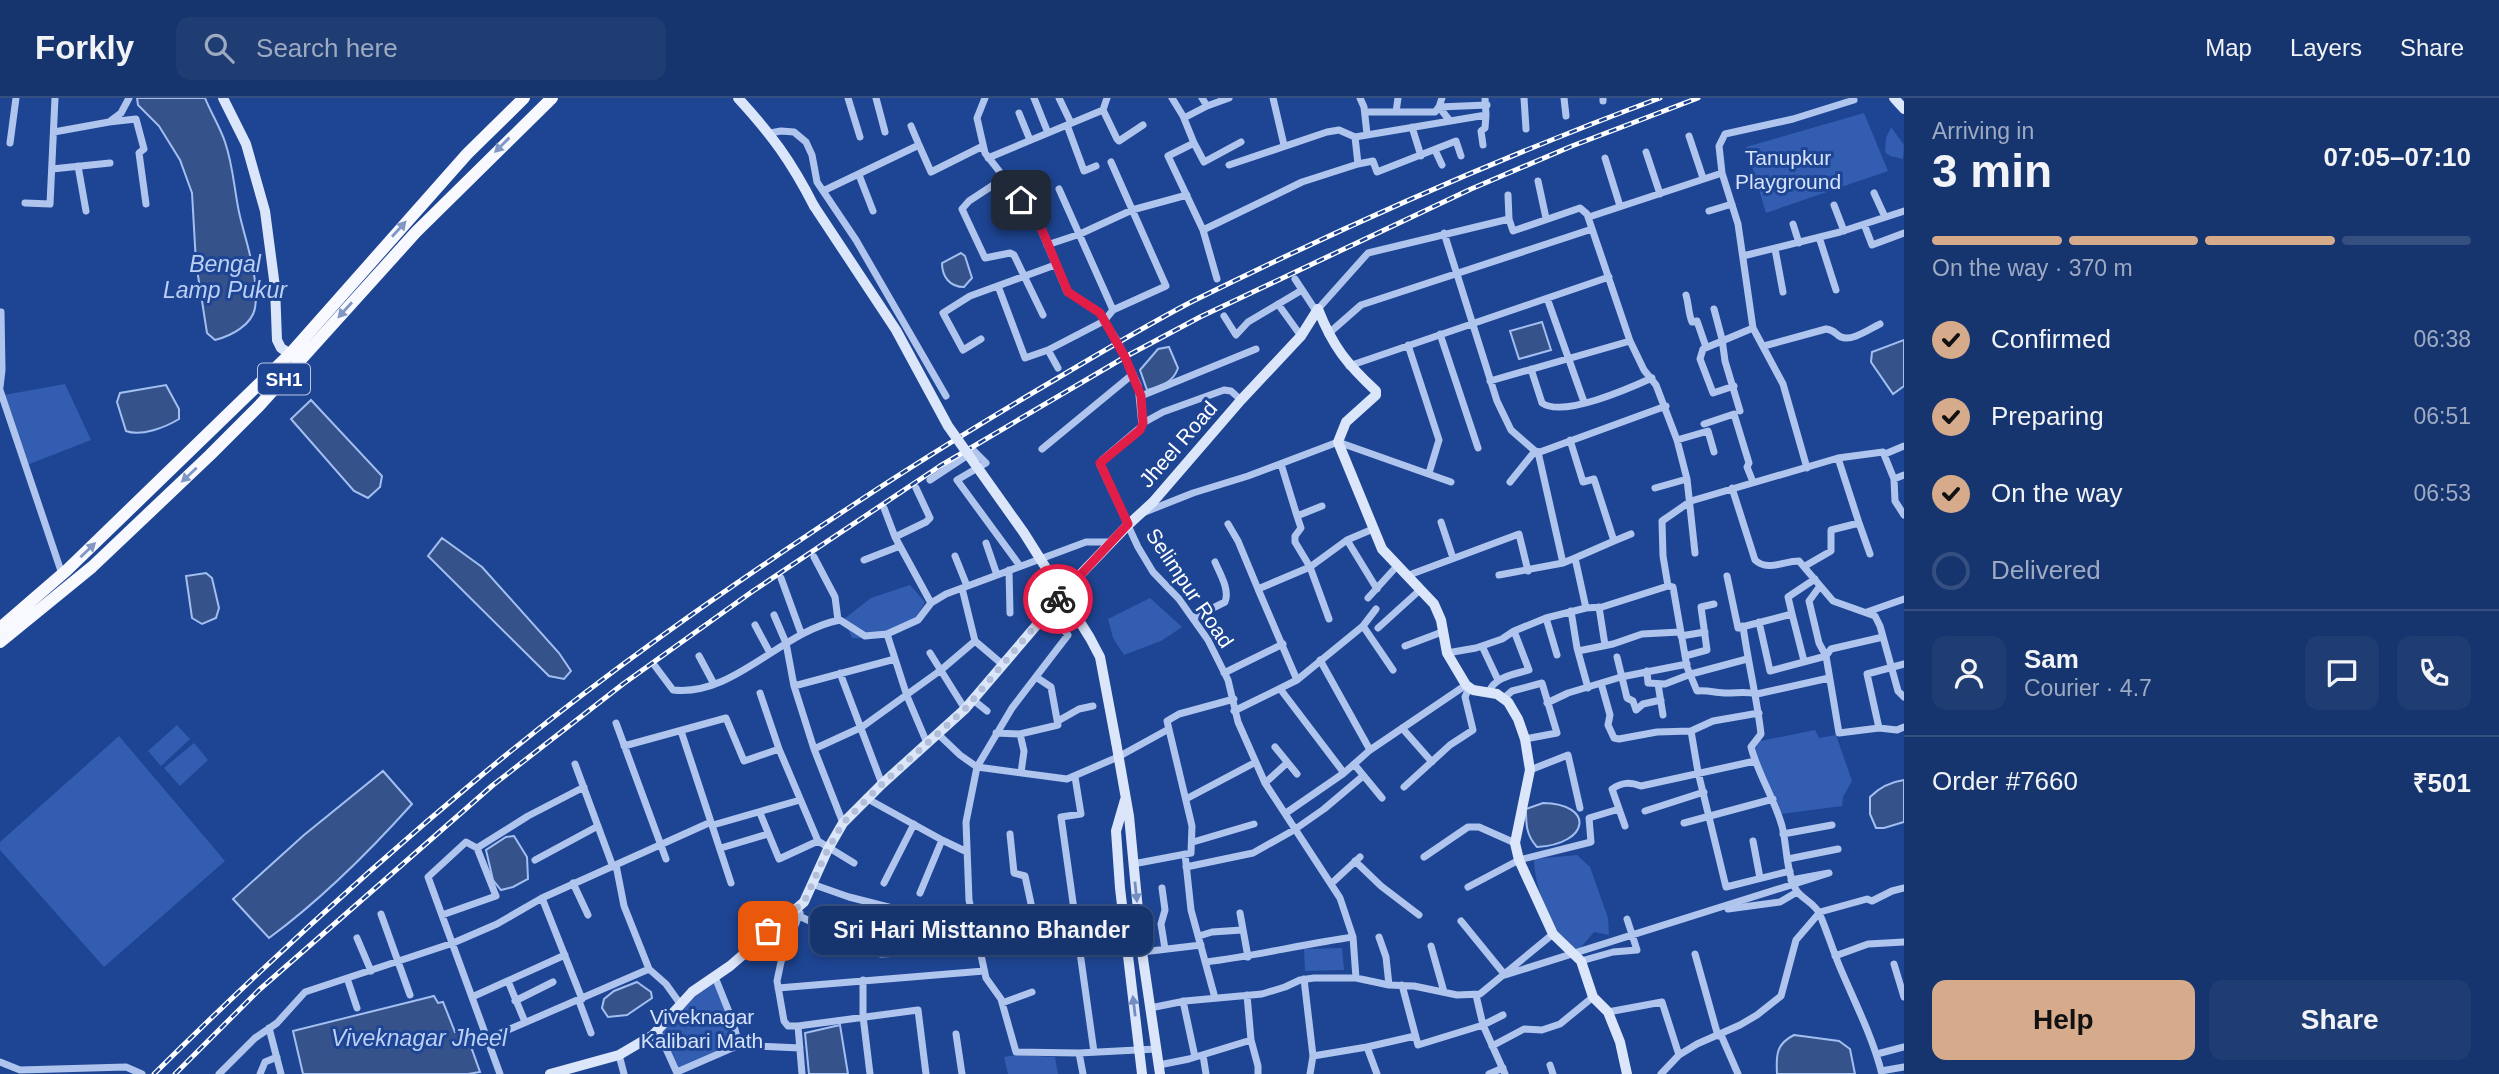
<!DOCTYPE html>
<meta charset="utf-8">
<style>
body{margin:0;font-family:Helvetica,sans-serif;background:#1f3c73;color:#f1f3f6;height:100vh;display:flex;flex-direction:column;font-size:26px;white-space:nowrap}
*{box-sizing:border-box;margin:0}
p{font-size:23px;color:#9eaac2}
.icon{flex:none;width:38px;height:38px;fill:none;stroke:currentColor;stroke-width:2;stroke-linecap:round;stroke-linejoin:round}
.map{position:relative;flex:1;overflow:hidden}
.side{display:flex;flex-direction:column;background:#16346e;width:595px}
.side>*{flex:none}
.pin{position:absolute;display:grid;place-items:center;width:60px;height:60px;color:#fff;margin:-30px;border-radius:14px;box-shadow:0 4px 10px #0006}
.courier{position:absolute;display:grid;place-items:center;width:70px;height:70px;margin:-35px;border:5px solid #e11d48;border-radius:50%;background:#fff;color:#222;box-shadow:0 2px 9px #0007}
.bubble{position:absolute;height:49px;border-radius:14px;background:#16346e;box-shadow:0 4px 10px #0003,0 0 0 2px #354f81;font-size:23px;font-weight:600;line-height:49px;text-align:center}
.overview em{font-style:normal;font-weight:600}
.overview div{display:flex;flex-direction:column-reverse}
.overview{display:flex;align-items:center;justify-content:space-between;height:119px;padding:0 28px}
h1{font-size:46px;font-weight:600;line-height:52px}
.bar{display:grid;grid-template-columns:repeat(4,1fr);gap:10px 7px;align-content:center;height:84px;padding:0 28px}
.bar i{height:9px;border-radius:5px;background:#354f81}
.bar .selected{background:#d6ab8b}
.bar p{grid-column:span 4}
.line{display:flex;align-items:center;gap:18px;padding:0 28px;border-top:2px solid #354f81}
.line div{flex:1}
.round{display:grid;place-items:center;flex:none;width:74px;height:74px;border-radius:14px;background:#1f3c73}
ol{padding:0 28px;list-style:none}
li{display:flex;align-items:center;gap:21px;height:77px}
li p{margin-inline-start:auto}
li .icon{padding:7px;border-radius:50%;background:#d6ab8b;color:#111;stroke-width:4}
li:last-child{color:#9eaac2}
li i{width:38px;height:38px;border:4px solid #354f81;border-radius:50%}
.button{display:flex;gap:14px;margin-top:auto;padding:14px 28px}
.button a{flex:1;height:80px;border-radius:14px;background:#d6ab8b;color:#111;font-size:28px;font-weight:600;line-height:80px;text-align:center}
.button a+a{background:#1f3c73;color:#f1f3f6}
header{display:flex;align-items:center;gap:42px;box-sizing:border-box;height:98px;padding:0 35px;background:#16346e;border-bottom:2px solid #354f81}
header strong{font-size:33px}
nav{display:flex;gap:38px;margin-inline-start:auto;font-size:24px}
.search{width:490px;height:63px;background:#1f3c73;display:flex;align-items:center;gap:18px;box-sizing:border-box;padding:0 24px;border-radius:14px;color:#9eaac2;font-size:26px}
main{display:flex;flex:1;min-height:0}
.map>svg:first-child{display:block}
.green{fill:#325db0}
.water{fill:#36528b;stroke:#a3bff0;stroke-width:2}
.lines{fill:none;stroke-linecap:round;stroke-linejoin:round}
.street{stroke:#b0c5ee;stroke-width:7}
.secondary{stroke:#dce6fa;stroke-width:10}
.primary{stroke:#f7f9ff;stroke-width:12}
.rail-casing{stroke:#fff;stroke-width:5}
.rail{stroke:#1e4593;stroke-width:2.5;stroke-dasharray:8;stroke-linecap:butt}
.secondary-bridge{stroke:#dce6fa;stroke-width:10}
.oneway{fill:#8096c4}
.oneway2{fill:#738dc1}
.done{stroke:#b0bed9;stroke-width:7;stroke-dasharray:0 12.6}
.route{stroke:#e11d48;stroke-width:9}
.labels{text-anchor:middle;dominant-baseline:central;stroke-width:6;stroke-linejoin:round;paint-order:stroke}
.shield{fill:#1e4593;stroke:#bcc7df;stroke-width:2}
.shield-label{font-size:19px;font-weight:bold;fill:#fff}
.park-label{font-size:21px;fill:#d6e2fa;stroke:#1e4593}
.street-label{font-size:21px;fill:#fff;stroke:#1e4593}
.water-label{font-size:23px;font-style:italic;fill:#bcd0f5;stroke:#1e4593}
</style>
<header>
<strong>Forkly</strong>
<div class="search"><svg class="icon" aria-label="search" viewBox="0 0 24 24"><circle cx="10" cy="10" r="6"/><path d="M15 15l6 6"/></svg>Search here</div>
<nav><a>Map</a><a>Layers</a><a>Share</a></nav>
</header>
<main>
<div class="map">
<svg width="1904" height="976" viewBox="0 0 1904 976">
<rect width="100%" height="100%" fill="#1e4593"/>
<path class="green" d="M1864,15L1888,73L1766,115L1746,49Z
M1891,29L1904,47L1903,61L1890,58L1885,54L1886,40Z
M65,286L91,342L27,367L4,297Z
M910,487L925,504C909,535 886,542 852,540L844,521L871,500Z
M1150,500L1182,529L1161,543L1124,557L1113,540L1108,521Z
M177,627L190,641L161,668L148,653Z
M1815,632L1819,640L1836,637L1852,683L1843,699L1842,708L1781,716L1757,660L1755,651L1760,643Z
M119,638L225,763L104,869L0,752V744Z
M194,645L208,662L180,688L164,670Z
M1577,757L1590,769L1608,820L1609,837L1594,834L1577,854C1571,850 1564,845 1560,840C1547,821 1534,783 1534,761Z
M1342,850L1344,872L1305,873L1304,851Z
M713,882L732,924L737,951L677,972L661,933L692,897Z
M1016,957L1055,959L1058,976H1008L1004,959Z"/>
<path class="water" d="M137,0H205C211,15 220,29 225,44C233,67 234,90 239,114C245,142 260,181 255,210C252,227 231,238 215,242L207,235L196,165L192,95L180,62L159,28L138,7Z
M961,155L965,158L972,180L964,189C950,189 942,179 942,165Z
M1542,224L1551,252L1519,261L1510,233Z
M1904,242V288L1893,296L1871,264L1872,254Z
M1169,249L1178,270C1173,285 1161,288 1147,292L1140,272L1158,251Z
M166,287L179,311V321C166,329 141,339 126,333L117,304L120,295Z
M311,302L382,378L380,389L368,400L354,393L291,321Z
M442,440L482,469L559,555L571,573L564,581L549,578L428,458Z
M206,475L212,480L219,510L216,520L202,526L192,520L186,478Z
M383,673L412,706C368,755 322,801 269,840L233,801L304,737Z
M1904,682V724L1884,730H1876L1870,716V699C1880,689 1890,684 1904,682Z
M1543,705C1595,706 1590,746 1537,749C1526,737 1526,726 1526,711Z
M514,738L527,759L528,781L513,789L501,792L493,782L486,752L506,739Z
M637,884L651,894L652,900L627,917L608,919L602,910L604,901L614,893Z
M434,898L438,905L443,904L455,934L465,932L480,974L468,976H303L293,933Z
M840,927L848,976H809L805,935Z
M1794,937L1839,943L1850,951L1855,976H1777C1776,957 1776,946 1794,937Z"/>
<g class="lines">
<path class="street" d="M848,0L860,39
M876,0L885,34
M985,0L977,20L985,55L1036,120L1067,194L1098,213L1118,244L1138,287L1142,328L1102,362L1100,367L1138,449L1153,474L1179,501L1208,542L1228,582L1238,624L1265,685L1340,800L1353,839L1356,880
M1034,0L1048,35
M1059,0L1071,25
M1107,0L1103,12L1117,41L1119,43L1143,27
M1172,0L1183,18L1194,45L1168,58L1203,132L1217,181
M1202,0L1207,8L1229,0
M1273,0L1284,47
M1360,0L1364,9L1367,36
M1442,0L1439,9L1450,23
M1524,0L1526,31
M1564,0L1566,18
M1603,0V3
M1365,14H1435L1439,9L1487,7
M1396,14L1398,0
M1019,15L1030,42
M1184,20L1207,8
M109,24L136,21L144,51L139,55L146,106
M1067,27L1084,73L1096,68
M911,28L919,47
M1412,29L1421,58
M54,34L109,24L121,15L129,0
M770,35L781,33L794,34L806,44L812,57L817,84L856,142L946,298
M1689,38L1703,80
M10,45L16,0
M1194,45L1204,64L1241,44
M1483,47L1481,33L1485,30L1486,17
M1435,52L1442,67
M1646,54L1660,96
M988,60L1103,12
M1605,60L1620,108
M1358,66L1373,63L1377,74L1456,43L1461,58
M1229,67L1327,34L1339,32L1355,39
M78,68L86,113
M52,71L110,65
M859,77L873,113
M1004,80L969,103L962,111L985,160L1010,155L1014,157L1043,217
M1538,83L1546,120
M1059,91L1113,212
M823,93L919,47L931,74L983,48
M1874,95L1885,119
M1508,97L1509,121L1513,133L1580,110L1587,116L1630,243L1644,272L1656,287L1677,342L1687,381L1695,455
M25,105L50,106L55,0
M1834,107L1844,133
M1709,113L1732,106
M1589,119L1722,75
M1793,126L1799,145
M1864,126L1872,147L1904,135
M1203,132L1302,84L1358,66L1355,39L1486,17L1485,0
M1444,135L1497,303L1511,332L1535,353L1540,354L1666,308
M1819,139L1836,192
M1047,147L1080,136L1132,112L1187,97
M1775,151L1783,194
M1743,158L1840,134L1904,113
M1295,181L1316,213
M998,188L1025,260L1048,252L1104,223L1113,212L1166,188L1111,64
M1686,197C1689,207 1688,214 1692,224L1697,223L1706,249
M1547,200L1584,304
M1278,206L1301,238
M1318,211L1368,155L1509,121
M1714,211L1722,241L1725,263L1740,313
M1224,218L1236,237L1248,224L1302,192
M1328,236L1361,207L1592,131
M1440,236L1478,350
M981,241L963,252L943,215L970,198L1055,167
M1408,247L1439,342L1429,375
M1764,248L1826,231C1835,232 1835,236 1841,239C1852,244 1871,230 1880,226
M1048,252L1058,270
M1349,268L1609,179
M1531,271L1542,305C1563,320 1630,290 1652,280
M1490,283L1630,243
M1734,288L1713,295L1700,261L1703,251L1753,230
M0,289L2,272L1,214
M0,292L62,476
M1141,298L1256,251
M1143,325L1163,314L1224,292L1231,293L1241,302
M1704,326L1734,316L1749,365L1747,369L1753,384
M1570,342L1583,384L1594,381L1614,443L1575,460
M1677,342L1708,333L1714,354
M1042,351L1133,276
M1538,354L1563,465L1575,460L1586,510
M1885,356L1904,348
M1281,366L1297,418
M1807,370L1783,286L1753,230L1738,126L1722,75L1719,48L1725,36L1793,21L1854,2L1852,0
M1894,381L1895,403L1904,417
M930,382L974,353L986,365L957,382L1020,468
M1510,384L1535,353
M1655,390L1687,381
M1732,390L1755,462C1768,474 1783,463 1799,463L1833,503L1875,518L1880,528L1898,593L1904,599
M1322,408L1297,418L1301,430L1295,438V444L1310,469L1329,521
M884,410L895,439L931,505
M1140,416L1193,395L1248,378L1338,344L1451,384
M1441,424L1453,460
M1859,425L1870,456
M1228,426L1238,443L1258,491L1310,469L1347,442L1373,431
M895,439L926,424L930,420L916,390
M1347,442L1377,491
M1614,443L1631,436
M986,445L997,477
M955,458L967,488
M814,459L835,499L838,522
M864,462L900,448
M1805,468L1831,453V432L1859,425L1838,360
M1009,472L1010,515
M1409,477L1519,436L1528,473
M1499,477L1563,465
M1727,478L1738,530L1792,516L1804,563
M781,480L801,535
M962,490L975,543L1002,566
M1258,491L1297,582
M1368,500L1397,468
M1599,509L1605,547
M1048,513L1068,537L1012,610L977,669L1067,681L1118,659L1167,632
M1571,513L1577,550L1588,590
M1867,514L1904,501
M1792,516L1788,499L1815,481
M774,517L786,545L794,588L814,651L843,725
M1193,520L1225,504C1230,492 1220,476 1215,464
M1546,520L1557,557
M1759,524L1770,573L1826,558L1819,545L1809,503L1820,488
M755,527L770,555
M1363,528L1393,572
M1743,528C1748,565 1757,600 1761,636L1751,649C1758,676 1774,700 1782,728C1787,748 1786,772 1795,790C1800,801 1815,804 1820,817C1827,833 1832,850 1839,867C1854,903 1872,937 1882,976
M1378,530L1421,491
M887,536L907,598L927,645
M1681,538L1705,534
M1883,539L1831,551L1826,558L1839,635L1879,630L1897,632L1904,629
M1405,548L1442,534
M1482,548L1498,582
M1578,553L1613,546L1642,536L1680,534
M930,555L965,611
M1447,555L1476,550L1502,541L1514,533L1546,520L1586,510L1602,509L1668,488
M699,558L714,586
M1685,558L1707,552L1701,509L1714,506
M1617,559L1627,600L1633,603L1636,612L1643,606L1661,602
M1320,562L1370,652
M655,568L673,592C734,599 781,533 840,522L865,538L887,536L918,522L931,505L946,496L1086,444H1110
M1647,573L1648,585L1665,586L1691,576L1747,561
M840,575L882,686
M1224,575L1283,546
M1829,580L1757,596C1746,593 1738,595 1727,595C1717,595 1708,592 1697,593L1687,569L1673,489L1668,488L1663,458L1662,423L1691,403L1838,360L1883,354L1894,381L1904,377
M1601,585L1610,617L1608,627L1614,640L1619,641L1657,634L1691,633L1713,623L1759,615
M1658,586L1663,617
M794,588L895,561
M1281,592L1344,675
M1489,594C1494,579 1515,576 1529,572L1514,533
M760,595L779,651L818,743L854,765
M1504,600L1512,593L1542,585L1557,635L1525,641
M972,601L987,613
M1547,605L1568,595L1621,579L1687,566
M1234,613L1297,582L1363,528L1376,511
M1058,623L1079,611L1093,608
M616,625L666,761
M1402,630L1432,664
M1879,630L1867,576L1904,566
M681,633L731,785
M1691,633L1698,674L1726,789L1790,773
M996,635L1020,636L1058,627L1051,589L1036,579
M938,636L960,657L977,669L966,724L969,802L986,880L1001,901L1016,954L1079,955L1156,951
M1020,636L1024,653L1021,675
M624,648L726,620L744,663L779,651
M1275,649L1297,676
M814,651L862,629L941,572L975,543
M575,666L613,769
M1354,666L1382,700
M1530,672L1568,657L1580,710
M1075,679L1081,716L1061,719L1094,954
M1265,685L1287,665
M1404,689L1450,647L1473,632L1465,599L1469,590
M866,700L942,742L967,754
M1186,701L1254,665
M1645,713L1704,694
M760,715L779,761L818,743
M1286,715L1344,675L1370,652L1466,587
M1684,725L1773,701
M713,727L800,702
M1625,728L1612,691C1622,684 1630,684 1641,688L1755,663
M1010,736L1014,775L1025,778L1038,838
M1783,736L1832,727
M1753,743L1760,780
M1193,744L1254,726
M721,750L768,736
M1185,756L1191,812L1215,900
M1424,759L1468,729H1479L1515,745
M1788,761L1838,751
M535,762L598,728
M1355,763L1381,788L1419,817
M1133,766L1191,755L1192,728L1167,623L1179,616L1234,601
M616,767L624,808L649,871L666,886L681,907
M1186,769L1253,755L1294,732L1324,711L1363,678
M573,785L588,817
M884,785L914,726
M1332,785L1360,759
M812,786L849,799L975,831
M1468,789L1519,762L1591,744L1589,720L1619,711
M1162,790L1165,812L1161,826L1165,851
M920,795L942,742
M542,800L582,901
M1728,811L1780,804L1797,794
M800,815L781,864L777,883L784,923L788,928H798L802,976
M1240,815L1248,859
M381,816L410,897
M442,817L496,798L477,750
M799,818L881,856L979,851L1038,838L1048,842L1077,836
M1461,823L1505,877L1829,775L1791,782
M1199,838L1212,834L1242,832
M1379,839L1386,859L1389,887
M357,840L371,873
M1431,848L1444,894
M1142,854L1201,847
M1695,856L1718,938
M1835,858L1868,846L1904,844
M1581,863L1613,854L1637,852L1627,821
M1206,864C1255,858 1304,846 1353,839
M1894,866L1904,899
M715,879L733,924L739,947
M347,880L357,910
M1304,881L1313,958L1310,976
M863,882V918L870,976
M508,883L525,924
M1402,887L1418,947L1483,927L1503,917
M778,890L984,873
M1247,897L1251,942L1258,968V976
M1476,897L1483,927L1505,976
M472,899L565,857
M515,903L553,884
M579,903L591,935
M1183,903L1195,959
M1002,905L1032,894
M1150,910L1185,903L1262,896L1285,889L1300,882L1314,880H1356L1389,887L1414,888L1457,897L1480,896L1553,836
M1608,914L1662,904L1679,957
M798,928L918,912L926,976
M269,930L281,976
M658,933L677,975
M956,936L962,976
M1721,937L1738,976
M487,941L649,871
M1492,948L1524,931L1542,932L1560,926L1593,899
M1367,949L1377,976
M1079,955L1083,976
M1877,956L1904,949
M619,957L624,976
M1203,957L1206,976
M1313,958L1367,949L1415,938
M0,964L20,972L126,969L142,976
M1159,967L1189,961L1251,942
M1550,967L1553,976
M1881,973L1904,969
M677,974L739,947L800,950
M219,976L255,940L277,925L305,894L453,845L497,826L542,800L711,724
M260,976L265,964L277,959
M500,976L428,779L466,744L477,750L528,718L584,689
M1489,976L1503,970
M1661,976L1679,957L1697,946L1740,927L1757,917L1781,898L1796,842L1820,814L1867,801L1872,803L1892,793L1904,790"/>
<path class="secondary" d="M223,0L246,46L265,113L275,189L277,242L281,250L295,259
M738,0C772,37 791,63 814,108
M1894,0L1904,11
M1318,211C1333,249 1347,266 1376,293V297L1346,324L1338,344L1382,451L1434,506L1441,522L1447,555L1466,587L1473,592L1497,596L1508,604L1518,621L1525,641L1530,672L1515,745L1519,762L1553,836L1581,863L1593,899L1608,914L1620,944L1627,976
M1116,644L1129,718L1142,854L1160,976
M1125,702L1116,733L1120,790L1142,976
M550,976L619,957L653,937L692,894L730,868L804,804L828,751L843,725L882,686L965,611L1076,481L1128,427L1153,404L1241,302L1301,238L1318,211"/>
<path class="primary" d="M0,530L67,472L290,256L467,56L524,0
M0,544L92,469L210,357L259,308L416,134L552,0"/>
<defs>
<path id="rail" d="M154,976C259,872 369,771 483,676C599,579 724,492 850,409C916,365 983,324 1051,284C1098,256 1145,228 1193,203C1345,128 1501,59 1660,0
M175,976L259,892L493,687L623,586L753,493L940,368L1125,259L1200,219L1471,91L1572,48L1698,0"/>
</defs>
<use href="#rail" class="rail-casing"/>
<use href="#rail" class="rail"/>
<path class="secondary-bridge" d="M814,108L896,232L948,328L1024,435L1090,540L1100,559L1116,644"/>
</g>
<defs><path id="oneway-solid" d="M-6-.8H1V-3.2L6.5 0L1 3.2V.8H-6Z" transform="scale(1.75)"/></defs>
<g class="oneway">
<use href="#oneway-solid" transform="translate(502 47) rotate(135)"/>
<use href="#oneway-solid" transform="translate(399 131) rotate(-48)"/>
<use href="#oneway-solid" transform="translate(345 212) rotate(132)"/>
<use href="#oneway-solid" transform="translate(189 377) rotate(137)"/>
<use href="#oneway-solid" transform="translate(88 452) rotate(-44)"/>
</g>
<g class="oneway2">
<use href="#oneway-solid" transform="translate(1136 794) rotate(84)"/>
<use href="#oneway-solid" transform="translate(1134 908) rotate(-97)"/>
</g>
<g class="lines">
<path class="done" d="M768,833L804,804L828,751L843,725L882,686L965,611L1058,501"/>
<path class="route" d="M1021,102L1037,120L1068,194L1100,215L1125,259L1141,298L1143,325L1140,332L1100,365L1128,426L1058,501"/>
</g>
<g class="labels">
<rect class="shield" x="258" y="265.5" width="52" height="31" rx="5"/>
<g class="shield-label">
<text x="284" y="281">SH1</text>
</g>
<g class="park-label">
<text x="1788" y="59">Tanupkur<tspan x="1788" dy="24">Playground</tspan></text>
<text x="702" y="918">Viveknagar<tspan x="702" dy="24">Kalibari Math</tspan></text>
</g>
<g class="street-label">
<text transform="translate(1178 346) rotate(-49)">Jheel Road</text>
<text transform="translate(1190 490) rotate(56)">Selimpur Road</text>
</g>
<g class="water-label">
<text x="225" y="166">Bengal<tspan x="225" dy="26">Lamp Pukur</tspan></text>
<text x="419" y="940">Viveknagar Jheel</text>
</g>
</g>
</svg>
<div class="pin" style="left:768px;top:833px;background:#ea580c"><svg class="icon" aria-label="bag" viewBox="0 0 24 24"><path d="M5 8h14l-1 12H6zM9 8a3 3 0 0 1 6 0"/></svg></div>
<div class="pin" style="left:1021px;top:102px;background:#1f2937"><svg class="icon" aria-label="home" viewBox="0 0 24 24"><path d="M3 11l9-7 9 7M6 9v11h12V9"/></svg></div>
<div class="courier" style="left:1058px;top:501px"><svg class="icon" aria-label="bike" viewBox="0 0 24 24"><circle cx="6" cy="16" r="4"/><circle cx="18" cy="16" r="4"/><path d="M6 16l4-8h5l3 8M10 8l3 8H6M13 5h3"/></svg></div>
<div class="bubble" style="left:810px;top:808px;width:343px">Sri Hari Misttanno Bhander</div>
</div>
<section class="side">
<div class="overview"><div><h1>3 min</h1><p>Arriving in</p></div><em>07:05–07:10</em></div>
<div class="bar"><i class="selected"></i><i class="selected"></i><i class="selected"></i><i></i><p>On the way · 370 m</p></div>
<ol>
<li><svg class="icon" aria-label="check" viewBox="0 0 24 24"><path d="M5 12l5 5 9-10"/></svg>Confirmed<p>06:38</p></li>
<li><svg class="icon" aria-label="check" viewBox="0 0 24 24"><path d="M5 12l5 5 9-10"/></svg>Preparing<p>06:51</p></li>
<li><svg class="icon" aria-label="check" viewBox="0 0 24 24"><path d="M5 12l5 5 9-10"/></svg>On the way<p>06:53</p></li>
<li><i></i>Delivered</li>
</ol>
<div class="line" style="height:126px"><a class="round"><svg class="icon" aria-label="person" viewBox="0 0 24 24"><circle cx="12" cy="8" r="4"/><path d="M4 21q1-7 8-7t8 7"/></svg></a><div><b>Sam</b><p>Courier · 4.7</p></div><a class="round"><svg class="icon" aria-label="chat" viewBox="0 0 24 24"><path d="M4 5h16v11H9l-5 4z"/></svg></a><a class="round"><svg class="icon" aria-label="phone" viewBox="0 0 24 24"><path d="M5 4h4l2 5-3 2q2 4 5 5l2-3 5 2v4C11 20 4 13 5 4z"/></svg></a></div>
<div class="line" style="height:91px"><div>Order #7660</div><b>₹501</b></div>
<div class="button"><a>Help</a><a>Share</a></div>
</section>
</main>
